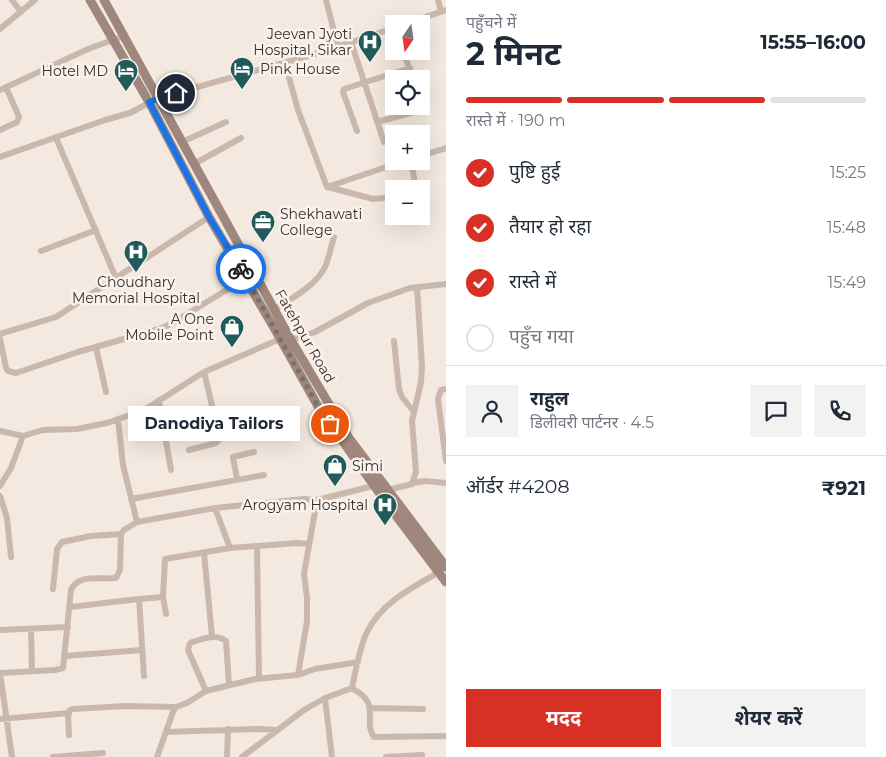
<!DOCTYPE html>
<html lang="hi">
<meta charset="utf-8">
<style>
body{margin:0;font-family:Montserrat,"Noto Sans Devanagari",sans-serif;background:#f2f2f3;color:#1f2937;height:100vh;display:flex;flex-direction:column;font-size:19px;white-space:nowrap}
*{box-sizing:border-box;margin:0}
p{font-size:16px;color:#747a83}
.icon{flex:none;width:28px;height:28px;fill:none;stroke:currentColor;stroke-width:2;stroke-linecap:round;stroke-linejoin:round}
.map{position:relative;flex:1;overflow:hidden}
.details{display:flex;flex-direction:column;background:#fff;width:440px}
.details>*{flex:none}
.needle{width:32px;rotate:193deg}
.controls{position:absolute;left:385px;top:15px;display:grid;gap:10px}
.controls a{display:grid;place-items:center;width:45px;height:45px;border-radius:0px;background:#fff;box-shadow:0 5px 20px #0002;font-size:25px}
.pin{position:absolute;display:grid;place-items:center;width:42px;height:42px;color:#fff;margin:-21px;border:2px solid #fff;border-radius:50%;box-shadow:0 1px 5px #0007}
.courier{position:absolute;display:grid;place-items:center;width:50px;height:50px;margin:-25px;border:4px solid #1a73e8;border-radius:50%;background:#fff;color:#222;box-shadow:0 1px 6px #0007}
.bubble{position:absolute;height:35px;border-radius:0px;background:#fff;box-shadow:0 5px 20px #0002;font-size:16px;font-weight:700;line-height:35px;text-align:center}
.head em{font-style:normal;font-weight:700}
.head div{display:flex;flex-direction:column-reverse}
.head{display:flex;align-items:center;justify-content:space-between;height:85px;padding:0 20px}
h1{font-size:32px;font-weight:700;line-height:38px}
.bar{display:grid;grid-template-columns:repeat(4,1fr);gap:8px 5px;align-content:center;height:60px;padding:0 20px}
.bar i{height:6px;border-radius:4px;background:#e0e1e3}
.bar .active{background:#d93025}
.bar p{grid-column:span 4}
.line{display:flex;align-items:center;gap:12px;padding:0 20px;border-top:1px solid #e0e1e3}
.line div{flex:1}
.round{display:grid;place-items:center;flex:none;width:52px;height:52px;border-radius:0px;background:#f2f2f3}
ol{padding:0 20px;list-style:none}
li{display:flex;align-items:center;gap:15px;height:55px}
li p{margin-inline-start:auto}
li .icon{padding:5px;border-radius:50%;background:#d93025;color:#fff;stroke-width:4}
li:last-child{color:#747a83}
li i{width:28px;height:28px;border:2px solid #e0e1e3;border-radius:50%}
.action{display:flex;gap:10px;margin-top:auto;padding:10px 20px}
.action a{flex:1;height:58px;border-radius:0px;background:#d93025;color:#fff;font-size:20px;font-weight:700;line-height:58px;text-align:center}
.action a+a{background:#f2f2f3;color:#1f2937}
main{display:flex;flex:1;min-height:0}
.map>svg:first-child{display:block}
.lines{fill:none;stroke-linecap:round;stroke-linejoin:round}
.street{stroke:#cbb8ac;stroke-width:6}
.secondary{stroke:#9f877d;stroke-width:9}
.done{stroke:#7a6f6a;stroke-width:5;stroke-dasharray:0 9}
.route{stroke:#1a73e8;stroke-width:6}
.labels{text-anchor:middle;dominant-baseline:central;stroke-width:5;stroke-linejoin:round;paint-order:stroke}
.poi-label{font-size:14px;fill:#392e2b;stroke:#faf3ed;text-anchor:end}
.street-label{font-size:14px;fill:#392e2b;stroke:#faf3ed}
</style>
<main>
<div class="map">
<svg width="446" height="757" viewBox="0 0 446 757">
<rect width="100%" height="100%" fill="#f3e9e0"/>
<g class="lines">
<path class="street" d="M12,0L21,12
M326,0L338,47
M438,0L441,11
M405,24L446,10
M0,29L35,0
M351,42L384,142
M403,51L413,79
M285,63L298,110L327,187
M0,90L88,49L124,36
M377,122L422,110L421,106
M0,130L17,122L19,117L6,87
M357,131L343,92L344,89L410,68
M56,138L116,278
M182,142L226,122
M421,156L446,148
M0,157L105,120L130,113L158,98L315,54L394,28
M411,161L416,189
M194,164L241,138
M327,187L404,161
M328,187L373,199L394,197
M41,251L96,230
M274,310C291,298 315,287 325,267C329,258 331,247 334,237
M0,334L56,317L209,217
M0,338L6,368L8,371L16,373L78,352L159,329L171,324L246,278
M291,340L315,332L368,303L410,288L446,284
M394,341L399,389L402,397L414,412
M96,347L106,392
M446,389L441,390L438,399L446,461
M159,400L171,470
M118,419L123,465L137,522
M0,431L23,436
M189,450L216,443L220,439L204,372
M237,479L233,457L254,452
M412,483L425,481L446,483
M0,486L11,468L23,436L43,430L77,429L107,423L127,416L149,407L204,372L280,339
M388,490L412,484L416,472L412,421L421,382L422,367L417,287
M0,496L7,518L11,557
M131,499L264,475
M215,508L230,548
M257,547L259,679
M204,553L212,636
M53,589L57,549L62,542L91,536L121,534
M163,597L166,614
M70,607L139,599
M31,629L32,671
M0,630L68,627
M65,656L142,650
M0,673L55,670L63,668L71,590C78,573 102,580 116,578L120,570L121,534L124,530L137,522L215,508L304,499L317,500
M0,673L12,757
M298,675L315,669L358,662
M144,676L139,599L163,597L165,559L230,548L298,543L309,544
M352,688C356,691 362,694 365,698C375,709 365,726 374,737L446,736
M206,691L188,650L190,643C202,639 215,633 226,641L229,685
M325,698L332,757
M370,708L423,709
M0,719L69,713
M167,732L258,729L277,730
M69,735L68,716L70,710L73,709L126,706L176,707
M53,757L103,753
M157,757L173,712L176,707L187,703L206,691L255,679L298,675L307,621V598L304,574L317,500L377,485
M227,757L228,729
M242,757L304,710L325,698L352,688C356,669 359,649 367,632C382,602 413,587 441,571
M386,757L422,755"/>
<path class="secondary" d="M90,0L149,102L209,217L273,326L319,408L385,501L446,582
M104,0L291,340L349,438L446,567"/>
</g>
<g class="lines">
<path class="done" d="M241,269L319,408L330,424"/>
<path class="route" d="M176,93L149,102L209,217L241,269"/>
</g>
<defs>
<symbol id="hospital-pin" viewBox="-11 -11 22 30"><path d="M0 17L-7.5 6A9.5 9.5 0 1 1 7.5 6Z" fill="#205a5b" stroke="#faf3ed"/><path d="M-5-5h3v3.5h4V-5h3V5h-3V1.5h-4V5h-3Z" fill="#fff"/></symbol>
<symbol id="hotel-pin" viewBox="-11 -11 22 30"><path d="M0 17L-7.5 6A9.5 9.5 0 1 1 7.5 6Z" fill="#205a5b" stroke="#faf3ed"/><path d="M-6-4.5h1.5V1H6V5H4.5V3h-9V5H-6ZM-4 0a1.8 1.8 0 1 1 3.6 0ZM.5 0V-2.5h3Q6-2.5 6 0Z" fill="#fff"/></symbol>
<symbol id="office-pin" viewBox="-11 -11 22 30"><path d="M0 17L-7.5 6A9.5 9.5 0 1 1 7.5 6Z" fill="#205a5b" stroke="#faf3ed"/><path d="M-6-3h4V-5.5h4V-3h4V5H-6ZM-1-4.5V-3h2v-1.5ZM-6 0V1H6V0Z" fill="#fff"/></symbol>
<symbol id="shop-pin" viewBox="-11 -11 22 30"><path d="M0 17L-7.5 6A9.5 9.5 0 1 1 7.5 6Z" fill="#205a5b" stroke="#faf3ed"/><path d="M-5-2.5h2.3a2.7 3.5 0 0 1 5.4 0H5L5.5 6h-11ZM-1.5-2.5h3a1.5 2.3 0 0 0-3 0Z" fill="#fff"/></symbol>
</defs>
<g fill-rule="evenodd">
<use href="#hospital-pin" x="356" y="28" width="28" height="38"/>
<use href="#hotel-pin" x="228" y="55" width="28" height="38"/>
<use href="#hotel-pin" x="112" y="57" width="28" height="38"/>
<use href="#office-pin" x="249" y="208" width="28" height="38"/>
<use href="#hospital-pin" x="122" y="238" width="28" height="38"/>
<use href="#shop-pin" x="218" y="313" width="28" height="38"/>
<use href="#shop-pin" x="321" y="452" width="28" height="38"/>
<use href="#hospital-pin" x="371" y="491" width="28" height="38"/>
</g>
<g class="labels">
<g class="poi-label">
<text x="352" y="34">Jeevan Jyoti<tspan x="352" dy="16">Hospital, Sikar</tspan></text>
<text x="260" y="69" text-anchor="start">Pink House</text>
<text x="108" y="71">Hotel MD</text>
<text x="280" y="214" text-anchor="start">Shekhawati<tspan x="280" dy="16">College</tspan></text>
<text x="136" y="282" text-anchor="middle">Choudhary<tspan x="136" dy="16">Memorial Hospital</tspan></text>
<text x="214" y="319">A One<tspan x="214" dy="16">Mobile Point</tspan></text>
<text x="352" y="466" text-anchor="start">Simi</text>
<text x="368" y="505">Arogyam Hospital</text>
</g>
<g class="street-label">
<text transform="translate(305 336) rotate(60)">Fatehpur Road</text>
</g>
</g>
</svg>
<div class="controls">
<a><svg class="needle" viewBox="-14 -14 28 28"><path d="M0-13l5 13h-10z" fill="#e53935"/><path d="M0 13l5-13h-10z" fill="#747a83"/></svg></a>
<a><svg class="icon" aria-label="locate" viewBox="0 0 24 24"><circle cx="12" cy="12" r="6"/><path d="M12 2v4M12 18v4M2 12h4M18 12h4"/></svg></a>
<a>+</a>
<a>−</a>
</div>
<div class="pin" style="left:330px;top:424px;background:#ea580c"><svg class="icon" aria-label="bag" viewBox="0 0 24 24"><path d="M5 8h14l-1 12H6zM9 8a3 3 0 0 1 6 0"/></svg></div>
<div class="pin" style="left:176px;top:93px;background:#1f2937"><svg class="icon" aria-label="home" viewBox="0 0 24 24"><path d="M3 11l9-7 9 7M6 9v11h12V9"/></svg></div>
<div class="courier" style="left:241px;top:269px"><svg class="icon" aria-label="bike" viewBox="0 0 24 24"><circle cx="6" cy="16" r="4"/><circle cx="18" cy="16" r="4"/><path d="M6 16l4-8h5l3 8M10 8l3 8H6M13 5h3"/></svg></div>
<div class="bubble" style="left:128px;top:406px;width:172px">Danodiya Tailors</div>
</div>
<section class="details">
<div class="head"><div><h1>2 मिनट</h1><p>पहुँचने में</p></div><em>15:55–16:00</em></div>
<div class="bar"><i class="active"></i><i class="active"></i><i class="active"></i><i></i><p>रास्ते में · 190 m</p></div>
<ol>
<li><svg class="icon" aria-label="check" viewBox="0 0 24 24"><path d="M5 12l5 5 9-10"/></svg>पुष्टि हुई<p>15:25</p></li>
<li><svg class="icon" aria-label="check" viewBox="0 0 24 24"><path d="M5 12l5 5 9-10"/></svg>तैयार हो रहा<p>15:48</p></li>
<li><svg class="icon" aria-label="check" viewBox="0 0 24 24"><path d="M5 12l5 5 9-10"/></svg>रास्ते में<p>15:49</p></li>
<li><i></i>पहुँच गया</li>
</ol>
<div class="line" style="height:90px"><a class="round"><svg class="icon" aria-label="person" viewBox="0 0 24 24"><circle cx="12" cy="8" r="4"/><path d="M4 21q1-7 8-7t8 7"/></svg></a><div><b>राहुल</b><p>डिलीवरी पार्टनर · 4.5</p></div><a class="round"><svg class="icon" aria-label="chat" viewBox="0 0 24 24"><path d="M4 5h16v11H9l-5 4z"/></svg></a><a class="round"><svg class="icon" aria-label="phone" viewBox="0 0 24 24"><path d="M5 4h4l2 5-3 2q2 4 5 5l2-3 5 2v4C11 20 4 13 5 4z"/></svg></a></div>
<div class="line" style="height:65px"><div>ऑर्डर #4208</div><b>₹921</b></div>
<div class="action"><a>मदद</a><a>शेयर करें</a></div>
</section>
</main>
